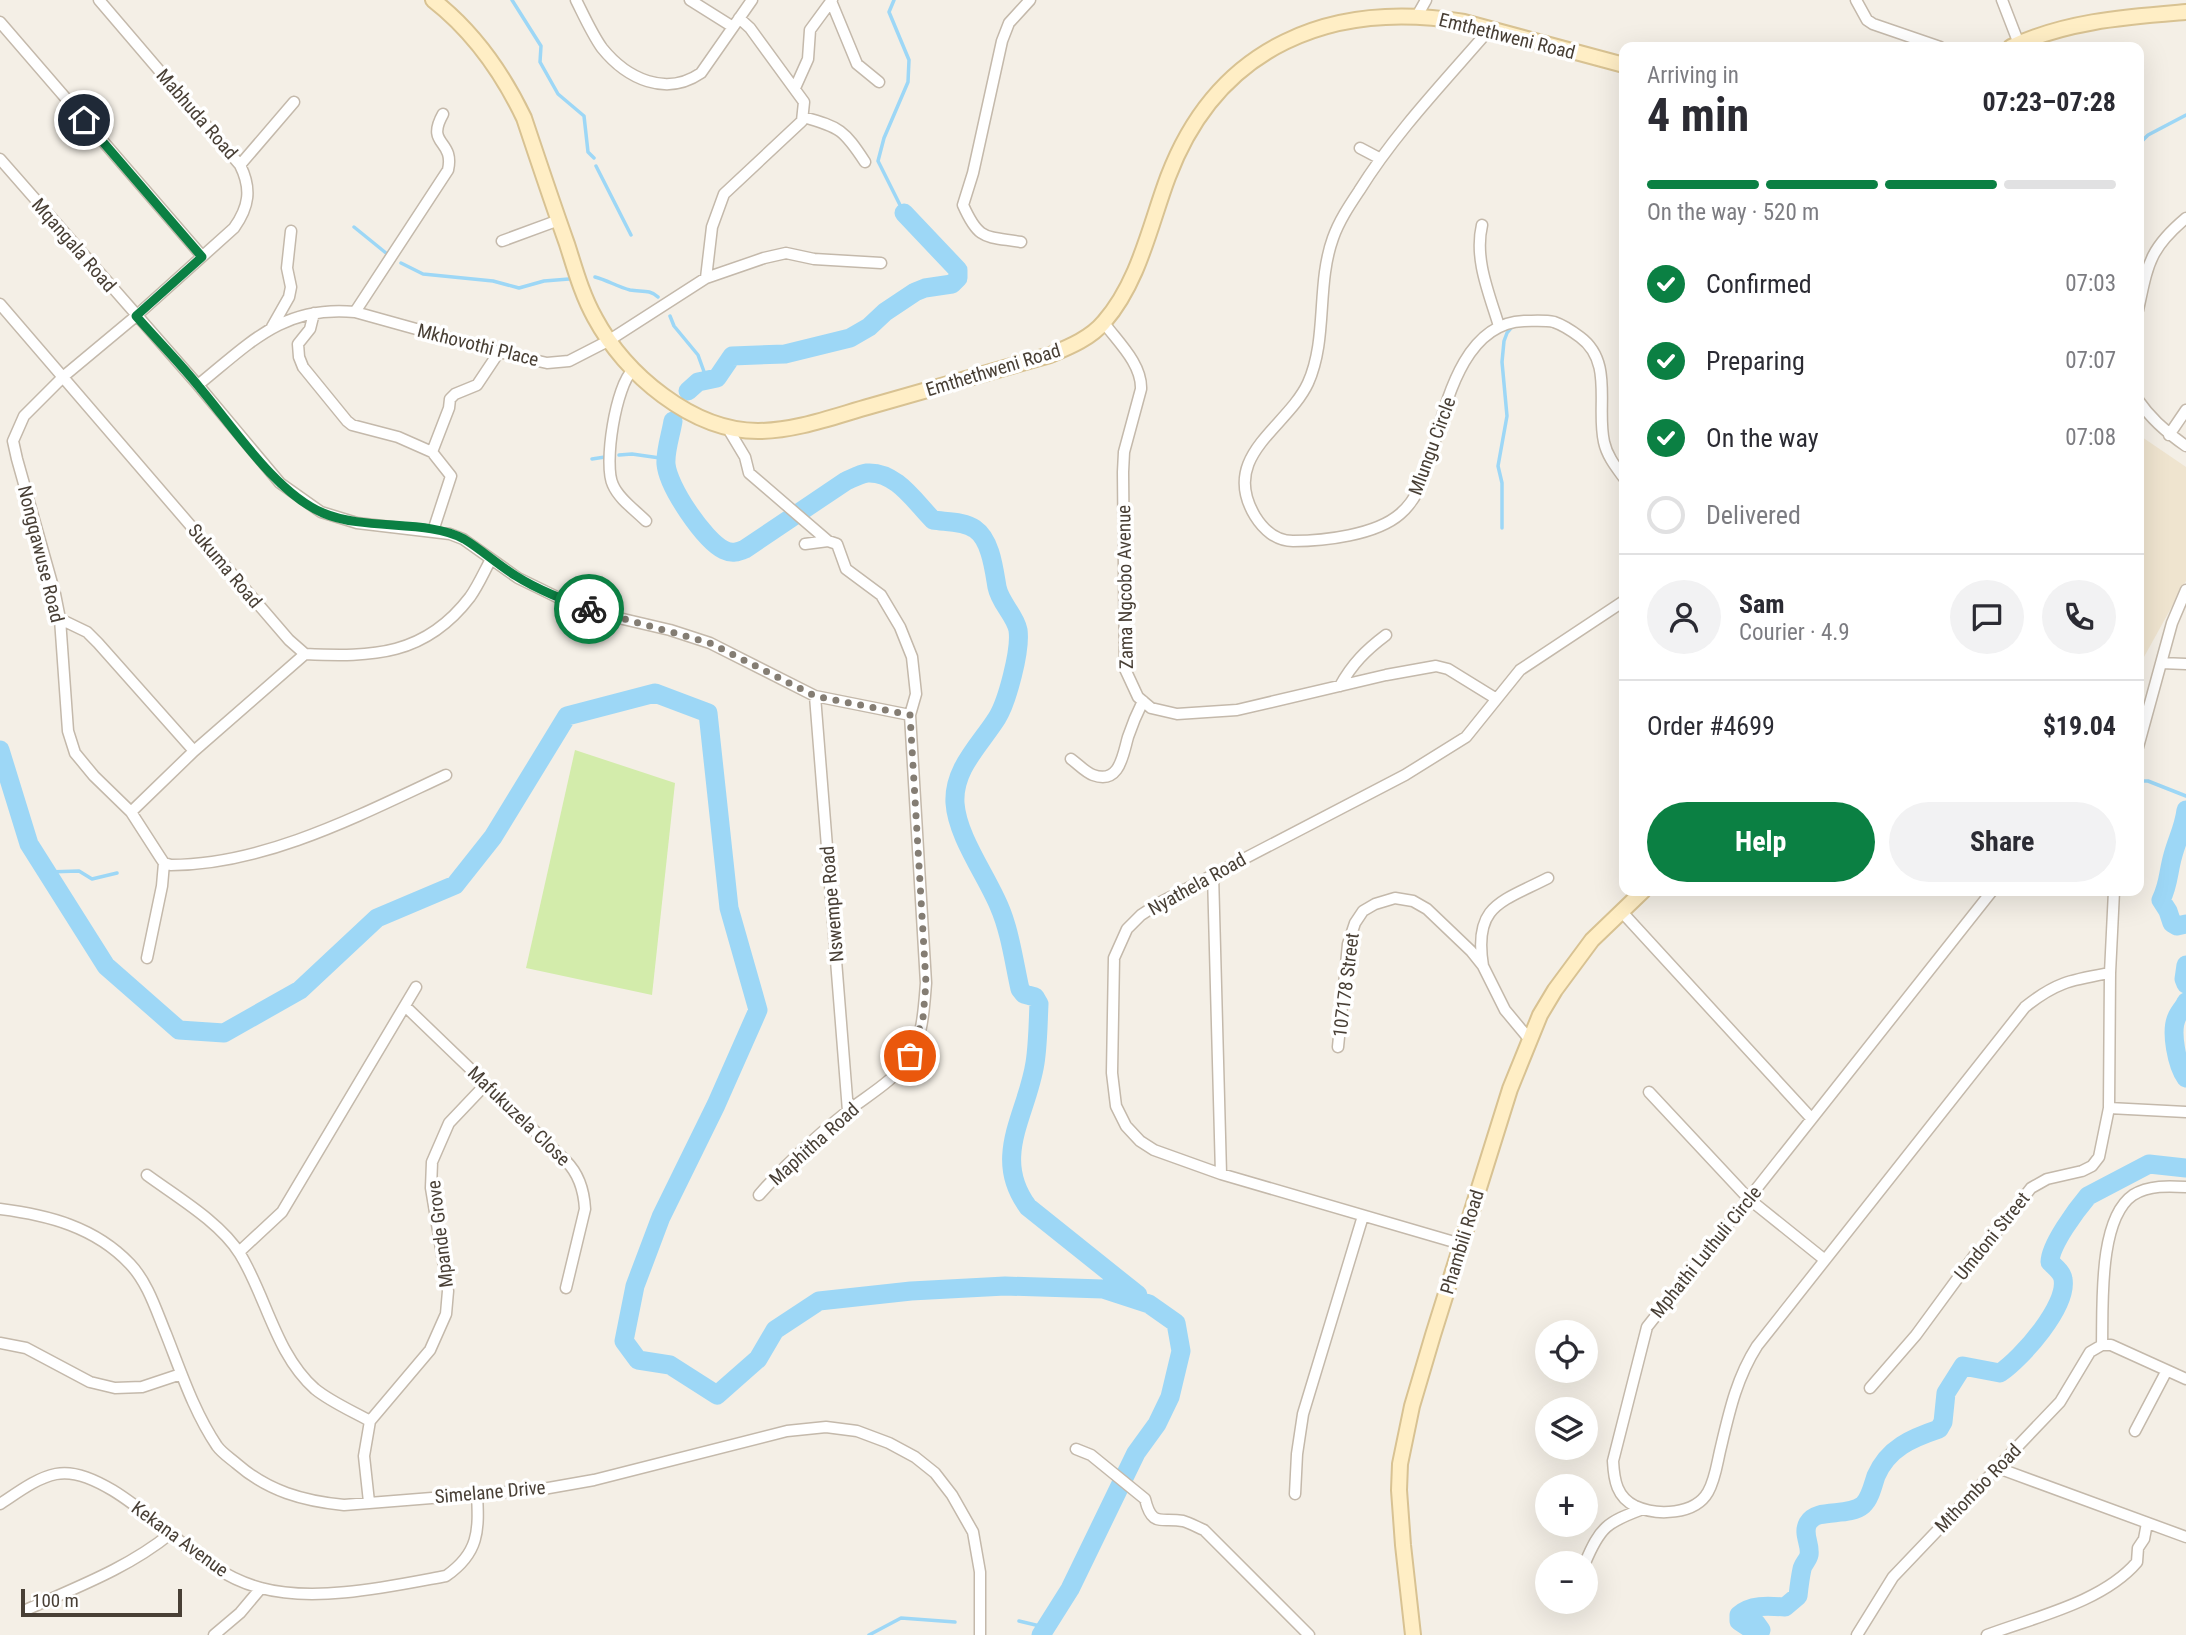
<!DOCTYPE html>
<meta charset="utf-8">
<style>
body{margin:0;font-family:"Roboto Condensed",sans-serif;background:#f2f2f3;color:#2b2b33;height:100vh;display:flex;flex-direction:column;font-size:26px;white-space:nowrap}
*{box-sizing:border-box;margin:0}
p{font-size:23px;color:#7c7c81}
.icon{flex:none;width:38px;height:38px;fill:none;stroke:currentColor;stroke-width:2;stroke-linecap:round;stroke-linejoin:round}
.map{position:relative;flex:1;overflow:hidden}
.side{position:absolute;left:1619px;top:42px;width:525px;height:854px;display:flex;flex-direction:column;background:#fff;border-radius:14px;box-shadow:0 7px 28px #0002}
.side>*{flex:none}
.fabs{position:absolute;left:1535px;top:1320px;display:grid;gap:14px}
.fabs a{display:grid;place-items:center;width:63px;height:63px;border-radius:50%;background:#fff;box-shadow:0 7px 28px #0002;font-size:35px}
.scale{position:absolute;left:21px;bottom:18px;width:161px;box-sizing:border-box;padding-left:7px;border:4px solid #483f35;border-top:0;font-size:19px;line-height:24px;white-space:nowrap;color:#483f35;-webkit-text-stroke:5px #fff;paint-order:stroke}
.pin{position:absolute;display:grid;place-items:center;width:60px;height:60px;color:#fff;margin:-30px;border:4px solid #fff;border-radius:50%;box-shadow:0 2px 7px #0007}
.courier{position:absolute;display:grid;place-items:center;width:70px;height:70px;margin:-35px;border:5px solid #0b8043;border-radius:50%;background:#fff;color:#222;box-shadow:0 2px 9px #0007}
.overview em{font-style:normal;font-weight:700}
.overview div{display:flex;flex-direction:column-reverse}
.overview{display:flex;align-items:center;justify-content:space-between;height:119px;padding:0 28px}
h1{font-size:46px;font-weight:700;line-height:52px}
.bar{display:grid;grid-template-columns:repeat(4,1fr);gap:10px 7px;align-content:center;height:84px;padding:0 28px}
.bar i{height:9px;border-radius:5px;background:#e1e1e2}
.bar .active{background:#0b8043}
.bar p{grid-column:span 4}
.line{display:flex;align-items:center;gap:18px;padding:0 28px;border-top:2px solid #e1e1e2}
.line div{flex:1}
.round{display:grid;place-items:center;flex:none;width:74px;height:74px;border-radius:37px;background:#f2f2f3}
ol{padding:0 28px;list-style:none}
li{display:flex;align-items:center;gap:21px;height:77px}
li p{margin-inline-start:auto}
li .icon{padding:7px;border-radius:50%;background:#0b8043;color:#fff;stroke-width:4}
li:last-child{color:#7c7c81}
li i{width:38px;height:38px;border:4px solid #e1e1e2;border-radius:50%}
.action{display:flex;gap:14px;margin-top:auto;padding:14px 28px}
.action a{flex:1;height:80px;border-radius:42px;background:#0b8043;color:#fff;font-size:28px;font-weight:700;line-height:80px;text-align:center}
.action a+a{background:#f2f2f3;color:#2b2b33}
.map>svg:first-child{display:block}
.education{fill:#efe4cf}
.pitch{fill:#d3ecab}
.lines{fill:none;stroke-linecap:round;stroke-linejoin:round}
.stream{stroke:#9dd7f6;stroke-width:3.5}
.river{stroke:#9dd7f6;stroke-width:19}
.street-casing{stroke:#c4b9ab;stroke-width:13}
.secondary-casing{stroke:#d8c292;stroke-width:18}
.street{stroke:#fff;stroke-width:10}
.secondary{stroke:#ffeec5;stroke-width:14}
.done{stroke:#847d73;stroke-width:7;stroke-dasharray:0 12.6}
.route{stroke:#0b8043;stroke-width:9}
.labels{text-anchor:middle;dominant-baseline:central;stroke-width:7;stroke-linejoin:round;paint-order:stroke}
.street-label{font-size:19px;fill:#483f35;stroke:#fff}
</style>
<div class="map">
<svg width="2186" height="1635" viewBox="0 0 2186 1635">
<rect width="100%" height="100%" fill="#f4efe6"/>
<path class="education" d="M2139,435L2186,467V581L2139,666Z"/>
<path class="pitch" d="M575,750L675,783L652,995L526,968Z"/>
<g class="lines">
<path class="stream" d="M512,0L541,46L540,62L558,94L584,116L588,152L594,158
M894,0L889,12L909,60L908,82L884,138L878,161L904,213
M2138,145L2148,135L2186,115
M596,166L631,235
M354,227L386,253
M401,263L423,274L493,281L519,288L544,281L569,279
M595,277C607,280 618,287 630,290C641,292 650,289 658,297
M670,316L674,326L698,355L707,380
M619,455L632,454L667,459
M592,459L605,457
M1502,528V483L1498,466L1507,416L1502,362L1504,341L1507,333L1512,327
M2142,781H2148L2186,796
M47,872L79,871L92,879L117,873
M1019,1621L1044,1627
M869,1635L901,1618L955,1622"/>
<path class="river" d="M688,391L698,382L717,378L732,356L785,354L850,338L869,327L885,312L915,292L925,288L952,284L958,278V270L904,213
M673,421C671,434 665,451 666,464C668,487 704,540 724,550C732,554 738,552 745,549L846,481C853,478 860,474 867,473C896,471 915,502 933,520C946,522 964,521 975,529C991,540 994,570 997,587C1000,603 1015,615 1018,630C1021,650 1007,702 997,718C980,745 953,769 955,803C957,836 986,875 999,906C1010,931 1014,962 1020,989L1024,994L1035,997L1039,1004C1038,1024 1038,1044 1035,1063C1027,1115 991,1157 1028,1207L1138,1295
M0,750L29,844L106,966L179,1030L224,1033L300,990L377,918L455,885L493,837L567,716L655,693L708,713L729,908L758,1010L716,1105L661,1217L635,1286L624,1341L638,1360L670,1365L717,1395L758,1359L775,1330L819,1301L911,1291L1005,1286L1103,1289L1149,1304L1176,1323L1181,1351L1170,1397L1157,1424L1136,1453L1070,1589L1041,1635
M2186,810C2184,827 2177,840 2173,855C2168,872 2169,884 2161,900L2168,911L2172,923L2177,926L2186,924
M2186,965L2184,979L2186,984
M2186,1002C2184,1007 2179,1012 2177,1017C2170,1031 2177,1066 2186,1078
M1759,1635L1761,1630L1756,1623L1748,1627L1739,1621V1615C1751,1604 1770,1606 1785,1607L1798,1596C1799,1587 1800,1578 1802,1569C1803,1564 1808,1560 1809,1555C1811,1544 1802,1534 1808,1523C1817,1507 1848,1518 1863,1505C1870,1499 1873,1485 1876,1476C1888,1448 1912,1438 1939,1429L1943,1422L1946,1393L1963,1366L2000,1373C2022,1358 2068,1306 2063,1279C2062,1272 2055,1267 2050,1262C2050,1245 2077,1209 2088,1196L2149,1164L2186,1168"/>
<defs>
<path id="street" d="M99,0L240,165C252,189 249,207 234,228L136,316L64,376L24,416L13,441L17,459L55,594L60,619L68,731L75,753L94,776L131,812L160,857L164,863L171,865C265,865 362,814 446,775
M576,0C584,16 592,34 602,48C627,79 666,97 701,73L752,0
M690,0L733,27
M1856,0L1867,20L1873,24L1940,47
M2002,0L2019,44
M831,1L857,64L879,82
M1417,16L1426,0
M0,22L202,256
M1489,30C1444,82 1395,133 1359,191C1349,206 1339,221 1333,238C1316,285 1328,338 1308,383C1287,428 1219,456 1255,516C1263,529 1276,541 1293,541C1324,541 1376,535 1400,514C1419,498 1425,474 1432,451C1446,404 1463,323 1524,321C1534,321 1545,320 1554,322C1563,325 1572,331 1580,337C1614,362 1596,407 1604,442C1607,456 1616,467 1624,478
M795,88L808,59L810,30L832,0
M803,117C840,127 844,130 865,162
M1360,148L1379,158
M0,159L198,385L280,483L321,512L357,523L450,534L463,539L518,578L563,600L606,615L670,630L710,643L815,696L910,715
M240,165L294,102
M1482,225C1474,259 1489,293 1499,326
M502,241L559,220
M1021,242C985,236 979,241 963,205L973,173L1002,41L1009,23L1030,0
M706,278L712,227L724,194L802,121L804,102L750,28L739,18
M0,304L258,604L289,640L305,654C373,657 425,656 470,597C478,586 484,572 491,559
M2138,310C2148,264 2149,249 2186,218
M355,312L448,170C455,139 425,146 443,114
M314,313L310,329L298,344L299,357L303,367L347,421L352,425L398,437L432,452L451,476L433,531
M1104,323C1118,342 1142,364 1141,389L1124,452L1123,472L1125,669L1138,697L1151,708L1177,714L1237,710L1386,675L1436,666L1448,669L1495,698
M272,327L289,297L291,287L287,268L291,231
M633,370C616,384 603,465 613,485C619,499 635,510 646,521
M198,385C250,343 283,305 355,312L499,352L547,363L569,361L608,341L706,278L764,258L786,253L814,259L881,263
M2138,400C2151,419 2167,433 2186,446
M727,427L745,457L749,473L828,541
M2169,435L2186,410
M432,452L449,408L450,399L455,394L477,385L499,352
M60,619L87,632L98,643L194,751
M2161,663L2186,664
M1340,686C1352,664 1366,650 1386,635
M815,696L848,1111
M2138,747L2172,623L2186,590
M1071,759C1078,764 1085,772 1093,775C1120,785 1123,754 1128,737C1132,725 1137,713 1143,701
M131,812L194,751L305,654
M1213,874L1221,1174
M1992,891L1647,1327L1613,1461C1614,1481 1617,1497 1635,1506C1657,1516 1695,1515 1708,1492C1715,1480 1717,1464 1720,1451C1729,1413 1736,1379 1757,1346L2025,1007C2056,982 2071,980 2110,973
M1621,911L1811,1118
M147,958L162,886L164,863
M1483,966C1473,905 1501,902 1548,878
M406,1007L566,1161C579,1174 584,1191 585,1209L566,1288
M1338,1047L1348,944L1355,923L1363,911L1375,904L1395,898L1413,901L1427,909L1471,951L1483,966L1505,1010L1530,1040
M1649,1092L1749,1199L1825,1260
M2109,1108L2186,1112
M147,1175C177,1197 220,1222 240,1254C266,1296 276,1355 315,1389C331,1402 352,1411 370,1421
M759,1195C785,1165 817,1135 849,1110C870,1094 895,1080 910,1057C923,1036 924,1007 926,983L910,715L916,694L912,657L900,627L881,595L846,569L837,544L828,541L805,544
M0,1209C48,1215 95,1227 130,1264C148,1283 156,1310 166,1334C181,1372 194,1412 217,1446C222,1453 230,1458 237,1464C268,1491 303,1501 344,1505L543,1489L594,1480L787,1431L826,1427L857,1431L889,1443L915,1457L935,1473L952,1495L973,1532L980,1572V1635
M1461,1244L1221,1174L1154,1150L1140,1141L1126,1126L1116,1106L1112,1073L1114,958L1127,929L1141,915L1161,902L1405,775L1466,737L1520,670L1624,601
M239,1252L282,1212L416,987
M0,1343L26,1348L90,1382L115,1388L142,1387L181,1374
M2102,1345C2103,1306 2098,1219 2133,1195C2149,1185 2169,1186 2186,1187
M2102,1345H2111L2186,1379
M1870,1388L1916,1335L1974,1256L1988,1243L2031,1188L2047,1179L2082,1171L2092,1166L2099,1157L2109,1108L2110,973L2114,891
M2135,1431L2166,1372
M1076,1449L1091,1455L1145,1499C1152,1528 1161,1517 1183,1521C1190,1523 1197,1527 1204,1530L1309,1635
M1998,1468L2186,1537
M1295,1494L1297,1454L1303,1414L1363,1216
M369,1502L364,1456L370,1421L430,1350L446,1314L448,1291L431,1188L432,1162L449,1123L486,1084
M0,1504C17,1493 36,1478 56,1474C103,1464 174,1542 213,1566C228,1576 245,1584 261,1588C316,1603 392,1586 446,1576C479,1553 479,1531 477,1494
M1585,1563C1600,1527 1607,1522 1643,1509
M1574,1602V1601
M28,1609C77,1587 128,1568 170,1534
M214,1635L240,1613L261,1588
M1857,1635L1893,1577L2060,1402L2090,1352L2102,1345
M1987,1635C2035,1617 2103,1602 2137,1562L2138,1548L2144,1539L2147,1523"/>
<path id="secondary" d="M433,0C474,32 502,72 524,118C538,160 552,202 567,244C575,269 582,295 595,318C625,374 692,431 758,431C796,431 835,416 871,406C931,389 991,372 1050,355C1069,347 1091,338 1104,322C1139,282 1150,225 1168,177C1218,45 1332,0 1464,22L1624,65
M2011,47C2066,21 2126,17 2186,12
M1413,1635L1403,1545L1399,1490L1400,1464L1412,1406L1433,1335L1510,1089L1540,1015L1555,990L1592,940L1643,891"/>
</defs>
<use href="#street" class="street-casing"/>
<use href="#secondary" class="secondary-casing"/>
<use href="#street" class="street"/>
<use href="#secondary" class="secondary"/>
</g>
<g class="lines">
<path class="done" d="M589,609L710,643L815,696L910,715L926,983L923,1018L910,1056"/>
<path class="route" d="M84,120L202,257L136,316C157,340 180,363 200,388C233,427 276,493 323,513C365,531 428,519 464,539C482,550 498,565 516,576C538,590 565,600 589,609"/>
</g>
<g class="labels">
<g class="street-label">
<text transform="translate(1507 36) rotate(14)">Emthethweni Road</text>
<text transform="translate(197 114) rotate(49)">Mabhuda Road</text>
<text transform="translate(74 245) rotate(49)">Mqangala Road</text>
<text transform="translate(478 345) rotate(14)">Mkhovothi Place</text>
<text transform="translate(993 370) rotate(-17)">Emthethweni Road</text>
<text transform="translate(1432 446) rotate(-70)">Mlungu Circle</text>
<text transform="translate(41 554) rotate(76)">Nongqawuse Road</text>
<text transform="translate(225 566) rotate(50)">Sukuma Road</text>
<text transform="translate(1125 587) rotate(-91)">Zama Ngcobo Avenue</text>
<text transform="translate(1197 884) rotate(-29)">Nyathela Road</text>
<text transform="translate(832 904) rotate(-95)">Nswempe Road</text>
<text transform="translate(1346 985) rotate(-83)">107178 Street</text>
<text transform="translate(519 1116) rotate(44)">Mafukuzela Close</text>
<text transform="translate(814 1144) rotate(-42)">Maphitha Road</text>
<text transform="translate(440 1234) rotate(-97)">Mpande Grove</text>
<text transform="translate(1992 1236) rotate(-51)">Umdoni Street</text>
<text transform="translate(1462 1242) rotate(-73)">Phambili Road</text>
<text transform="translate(1706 1252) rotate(-51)">Mphathi Luthuli Circle</text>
<text transform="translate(1978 1488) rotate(-46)">Mthombo Road</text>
<text transform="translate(490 1492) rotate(-5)">Simelane Drive</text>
<text transform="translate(180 1539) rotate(36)">Kekana Avenue</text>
</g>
</g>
</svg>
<div class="fabs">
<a><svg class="icon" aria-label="locate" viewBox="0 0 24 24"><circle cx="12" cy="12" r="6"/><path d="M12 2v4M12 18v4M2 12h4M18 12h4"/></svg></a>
<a><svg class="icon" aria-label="layers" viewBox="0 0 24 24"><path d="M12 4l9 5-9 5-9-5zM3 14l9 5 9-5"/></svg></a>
<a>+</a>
<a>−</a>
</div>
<div class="scale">100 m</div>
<div class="pin" style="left:910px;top:1056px;background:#ea580c"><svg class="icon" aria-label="bag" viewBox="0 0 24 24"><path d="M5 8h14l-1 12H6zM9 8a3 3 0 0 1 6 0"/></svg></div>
<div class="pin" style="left:84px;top:120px;background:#1f2937"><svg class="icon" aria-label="home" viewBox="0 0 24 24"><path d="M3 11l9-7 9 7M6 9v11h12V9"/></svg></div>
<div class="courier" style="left:589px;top:609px"><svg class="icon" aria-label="bike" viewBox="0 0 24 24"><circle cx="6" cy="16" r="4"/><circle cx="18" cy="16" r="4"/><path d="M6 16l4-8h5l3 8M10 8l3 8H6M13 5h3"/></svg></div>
<section class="side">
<div class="overview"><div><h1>4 min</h1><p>Arriving in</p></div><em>07:23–07:28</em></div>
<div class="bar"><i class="active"></i><i class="active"></i><i class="active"></i><i></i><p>On the way · 520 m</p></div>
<ol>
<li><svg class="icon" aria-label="check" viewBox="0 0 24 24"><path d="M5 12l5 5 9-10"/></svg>Confirmed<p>07:03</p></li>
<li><svg class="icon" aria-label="check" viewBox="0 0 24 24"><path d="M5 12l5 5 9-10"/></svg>Preparing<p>07:07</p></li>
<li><svg class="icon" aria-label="check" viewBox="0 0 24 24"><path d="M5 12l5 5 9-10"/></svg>On the way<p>07:08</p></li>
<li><i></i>Delivered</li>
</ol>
<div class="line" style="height:126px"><a class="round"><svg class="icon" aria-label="person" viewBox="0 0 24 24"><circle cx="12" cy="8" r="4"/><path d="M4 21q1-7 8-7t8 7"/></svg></a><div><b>Sam</b><p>Courier · 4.9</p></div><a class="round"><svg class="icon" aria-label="chat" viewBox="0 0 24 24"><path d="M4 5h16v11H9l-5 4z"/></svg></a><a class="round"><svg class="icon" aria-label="phone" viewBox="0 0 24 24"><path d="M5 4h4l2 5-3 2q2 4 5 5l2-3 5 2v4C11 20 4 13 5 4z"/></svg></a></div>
<div class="line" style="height:91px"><div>Order #4699</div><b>$19.04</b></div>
<div class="action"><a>Help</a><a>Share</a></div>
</section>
</div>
